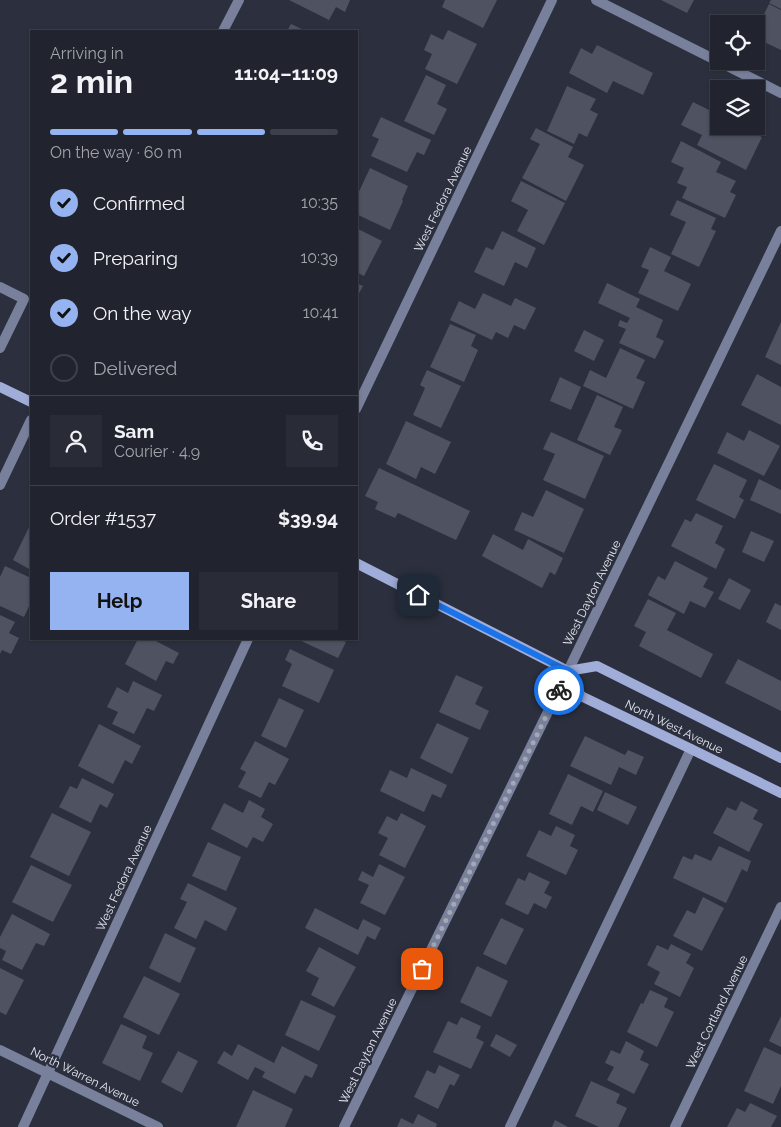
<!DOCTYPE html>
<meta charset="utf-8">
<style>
body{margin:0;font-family:Raleway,sans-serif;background:#292c36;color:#f1f3f6;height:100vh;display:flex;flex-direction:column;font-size:19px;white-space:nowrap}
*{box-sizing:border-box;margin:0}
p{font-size:16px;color:#a2a4aa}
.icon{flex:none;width:28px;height:28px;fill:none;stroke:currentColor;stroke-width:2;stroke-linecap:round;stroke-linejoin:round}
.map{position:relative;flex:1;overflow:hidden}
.drawer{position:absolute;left:30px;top:30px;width:328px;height:610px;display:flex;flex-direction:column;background:#21242e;border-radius:0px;box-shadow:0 1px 4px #0004,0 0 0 1px #3e414a}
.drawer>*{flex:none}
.fabs{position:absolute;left:710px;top:15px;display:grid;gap:10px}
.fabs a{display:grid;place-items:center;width:55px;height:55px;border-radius:0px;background:#21242e;box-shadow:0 1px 4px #0004,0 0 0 1px #3e414a;font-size:25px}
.pin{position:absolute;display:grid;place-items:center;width:42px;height:42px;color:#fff;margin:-21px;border-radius:10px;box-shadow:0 2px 8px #0006}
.courier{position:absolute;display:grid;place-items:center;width:50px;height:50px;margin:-25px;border:4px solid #1a73e8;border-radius:50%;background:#fff;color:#222;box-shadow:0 1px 6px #0007}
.headline em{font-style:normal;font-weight:700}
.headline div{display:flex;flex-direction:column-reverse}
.headline{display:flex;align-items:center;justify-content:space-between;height:85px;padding:0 20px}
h1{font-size:32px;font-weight:700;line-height:38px}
.bar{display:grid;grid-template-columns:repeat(4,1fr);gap:8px 5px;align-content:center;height:60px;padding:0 20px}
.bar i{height:6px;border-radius:4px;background:#3e414a}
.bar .active{background:#95b2f1}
.bar p{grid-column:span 4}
.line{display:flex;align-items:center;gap:12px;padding:0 20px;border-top:1px solid #3e414a}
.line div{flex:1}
.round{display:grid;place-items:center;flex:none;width:52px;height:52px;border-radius:0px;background:#292c36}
ol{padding:0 20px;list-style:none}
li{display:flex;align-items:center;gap:15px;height:55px}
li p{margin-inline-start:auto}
li .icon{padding:5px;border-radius:50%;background:#95b2f1;color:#111;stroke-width:4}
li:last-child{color:#a2a4aa}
li i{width:28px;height:28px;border:2px solid #3e414a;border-radius:50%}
.button{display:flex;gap:10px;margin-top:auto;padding:10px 20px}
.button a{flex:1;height:58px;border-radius:0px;background:#95b2f1;color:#111;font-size:20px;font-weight:700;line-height:58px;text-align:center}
.button a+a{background:#292c36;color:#f1f3f6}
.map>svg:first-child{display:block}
.building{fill:#4e5261}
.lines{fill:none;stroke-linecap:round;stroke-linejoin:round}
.lane{stroke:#78809c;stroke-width:10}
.street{stroke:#78809c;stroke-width:10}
.secondary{stroke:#a0add9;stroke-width:10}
.done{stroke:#a4a8b2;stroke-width:5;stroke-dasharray:0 9}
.route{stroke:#1a73e8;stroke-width:6}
.labels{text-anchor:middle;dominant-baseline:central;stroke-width:4.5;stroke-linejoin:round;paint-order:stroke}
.street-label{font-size:12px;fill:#e5e8f1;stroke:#2c303e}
</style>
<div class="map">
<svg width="781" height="1127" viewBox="0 0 781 1127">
<rect width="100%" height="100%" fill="#2c303e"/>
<path class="building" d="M289,0H350L345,12L336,7L329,20Z
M445,0H497L483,28L442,7Z
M661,0H694L687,13Z
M771,0H781V9L769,3Z
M769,4L781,10V50L756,38V31Z
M291,24L306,31H287Z
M448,30L477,44L457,84L425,69L432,54L424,50L431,34L443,40Z
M597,45L653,73L643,95L613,81L607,93L569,73L581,48L592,54Z
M426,75L446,85L437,104L447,109L434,135L404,121Z
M567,86L596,99L590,110L598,114L587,137L579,133L574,144L547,131Z
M693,102L719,115V126H741L762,137L746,170L697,145L702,135L681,125Z
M381,117L431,140L424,155L417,152L407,172L371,156L379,139L372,136Z
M536,128L573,147L568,157L584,165L566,201L522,178L540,144L530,139Z
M681,141L721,162L716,172L736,181L730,192L736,195L725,218L682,198L687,187L677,183L684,168L671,162Z
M370,168L408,186L402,200L403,201L390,230L356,214V198Z
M521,181L565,203L544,245L517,231L528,210L511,201Z
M677,200L716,218L711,229L716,231L699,267L671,254L686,222L670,215Z
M356,228L382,241L364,276L356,272Z
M502,231L536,248L527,268L515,262L504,286L474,272L486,247L493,250Z
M650,247L671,257L664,271L691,284L678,311L638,293L649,270L641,267Z
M356,283L363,286L356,299Z
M607,283L640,299L636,307L663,320L656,337L664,341L655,359L619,343L626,329L618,326L620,320L627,323L630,318L598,303Z
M483,293L511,306L515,298L536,308L525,330L514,325L508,338L496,332L492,340L450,320L459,301L475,309Z
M781,322V365L765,357Z
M450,324L476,335L471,346L478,350L464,382L430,367Z
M584,330L604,340L594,361L574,351Z
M620,348L645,360L636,378L645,382L633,409L583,386L590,370L606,378Z
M427,370L461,386L441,428L413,415L425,388L420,385Z
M757,374L781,387V425L741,405Z
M560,377L581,387L571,410L550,401Z
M597,395L623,407L614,427L622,430L610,455L577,440Z
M406,421L451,442L435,474L421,467L416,479L386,464Z
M749,430L780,446L764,476L717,453L727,432L744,441Z
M551,432L604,456L585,499L543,480L555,454L543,449Z
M714,464L747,480L739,497L744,500L735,519L696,500Z
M379,468L470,511L456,540L398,513L395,518L375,509L378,502L365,496Z
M759,479L781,490V514L750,500Z
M546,490L584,509L564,553L514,530L522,512L533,517Z
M696,513L723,526L715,543L725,549L716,569L671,546L685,519L691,522Z
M31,523V570L13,560Z
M751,531L774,541L764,562L742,552Z
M493,534L523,550L528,539L563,558L555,575L550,572L542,588L482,556Z
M675,561L708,578L703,587L714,592L705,608L690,601L684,614L648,595L658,576L665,580Z
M5,566L31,578V602L24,617L0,606V577Z
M729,578L751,590L740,610L718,599Z
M648,599L676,613L667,630L713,654L701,678L639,646L646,632L634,626Z
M775,603L781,606V630L766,622Z
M0,615L15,622L9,633L19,638L11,654L2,650L0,654Z
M138,639H152L179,653L173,664L166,661L156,681L125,664Z
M300,639H340L346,642L338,658L299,640Z
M290,649L334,670L319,703L282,686L292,664L285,660Z
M738,659L781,681V711L725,683Z
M456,675L483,687L475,704L489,711L480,730L439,712Z
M133,681L162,695L154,711L147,708L134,734L112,724L118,712L107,707L117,687L128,693Z
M279,698L304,710L286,748L261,736Z
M437,723L469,738L452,774L420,758Z
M99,724L141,746L132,764L125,760L113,784L78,766Z
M585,736L625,755L628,750L644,757L636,775L619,767L611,785L570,766Z
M255,741L289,759L275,785L269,782L261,798L238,787L246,772L240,769Z
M411,768L447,785L441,798L432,794L424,812L380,791L390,770L407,778Z
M568,774L603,791L593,812L581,806L572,825L549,814Z
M82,778L114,794L107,808L100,804L91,823L59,807L70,786L77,789Z
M605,792L637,807L628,825L597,810Z
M249,800L265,809L261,817L273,824L263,842L253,837L247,848L211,829L224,803L243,813Z
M741,801L758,810L753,819L763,824L749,852L713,833L727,807L736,811Z
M52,813L91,832L69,876L30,857Z
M401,813L426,826L405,868L379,855L388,838L378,833L387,816L397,821Z
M556,826L575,835L570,846L578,850L566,875L526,856L539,830L551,836Z
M208,842L241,857L226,891L192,876Z
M719,846L751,861L747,872L742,869L726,903L673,878L683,856L692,860L695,854L711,861Z
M379,864L405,877L385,915L360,903L369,885L358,880L362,871L373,877Z
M31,865L72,885L53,922L12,902Z
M529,872L550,882L544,893L552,897L546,909L534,903L528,915L505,904L518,878L525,881Z
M188,883L237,908L226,931L205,920L196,939L174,928L187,902L180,899Z
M703,897L724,908L702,951L673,936L687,910L695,914Z
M315,908L358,930L363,919L381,928L375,940L367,936L358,955L305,928Z
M12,914L50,934L44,946L36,943L22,970L2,960L6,951L0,948V937Z
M501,918L524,929L506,965L483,954Z
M165,933L196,948L180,983L149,968Z
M671,944L691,954L686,963L694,968L680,997L654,984L660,972L647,965L657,945L668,950Z
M319,947L356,967L334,1007L311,995L319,978L306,971Z
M477,966L508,981L491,1017L460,1002Z
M0,968L24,980L6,1015L0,1012Z
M144,976L180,994L159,1035L123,1017Z
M650,990L668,998L664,1007L674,1012L657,1047L627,1032L641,1003L643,1004Z
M301,1000L336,1016L319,1051L285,1035Z
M781,1016V1047L769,1041Z
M461,1017L481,1026L476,1038L484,1042L471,1069L433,1052L448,1021L457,1025Z
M121,1024L147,1036L142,1048L153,1053L140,1081L102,1063Z
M496,1034L517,1045L510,1057L490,1046Z
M626,1041L644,1051L640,1060L649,1064L634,1094L607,1080L614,1067L605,1063L611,1050L620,1054Z
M238,1044L274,1063L282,1046L318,1065L312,1078L305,1075L295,1094L262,1077L265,1072L255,1067L248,1080L217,1063L224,1051L232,1056Z
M764,1047L781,1055V1086L773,1104L744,1091Z
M178,1051L198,1061L182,1093L161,1082Z
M439,1065L460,1075L454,1086L450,1084L438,1109L414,1097L427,1070L435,1074Z
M591,1081L620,1094L616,1103L627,1108L618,1127H599L575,1116Z
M253,1090L293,1109L285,1127H236Z
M750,1103L777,1116L771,1127H727L737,1108L745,1112Z
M418,1114L437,1124L436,1127H397L401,1118L413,1124Z
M555,1120L568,1127H552Z"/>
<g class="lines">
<path class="lane" d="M0,287L24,299L0,348
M510,1127L691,749"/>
<path class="street" d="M596,0L781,93
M223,31L239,0
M356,409L552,0
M0,485L31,420
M0,1050L158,1127
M23,1127L248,639
M344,1127L568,671L781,231
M675,1127L781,907"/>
<path class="secondary" d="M0,387L31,402
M356,563L568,671L597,666L781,758
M568,671L581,696L691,749L781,793"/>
</g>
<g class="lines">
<path class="done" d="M422,969L559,690"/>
<path class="route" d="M418,595L568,671L559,690"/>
</g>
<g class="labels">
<g class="street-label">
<text transform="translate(443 199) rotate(-64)">West Fedora Avenue</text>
<text transform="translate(592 593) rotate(-64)">West Dayton Avenue</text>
<text transform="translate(674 727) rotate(26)">North West Avenue</text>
<text transform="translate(124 878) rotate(-65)">West Fedora Avenue</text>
<text transform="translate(717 1012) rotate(-64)">West Cortland Avenue</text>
<text transform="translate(368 1051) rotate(-64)">West Dayton Avenue</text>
<text transform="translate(85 1077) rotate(26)">North Warren Avenue</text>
</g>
</g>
</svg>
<div class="fabs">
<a><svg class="icon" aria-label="locate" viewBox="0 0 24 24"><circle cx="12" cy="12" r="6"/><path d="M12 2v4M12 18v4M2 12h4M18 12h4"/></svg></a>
<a><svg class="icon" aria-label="layers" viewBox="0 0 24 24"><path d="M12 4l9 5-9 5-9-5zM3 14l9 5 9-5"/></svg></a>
</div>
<div class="pin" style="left:422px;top:969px;background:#ea580c"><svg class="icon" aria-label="bag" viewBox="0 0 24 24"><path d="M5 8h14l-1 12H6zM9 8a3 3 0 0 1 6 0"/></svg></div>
<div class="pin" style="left:418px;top:595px;background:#1f2937"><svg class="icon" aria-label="home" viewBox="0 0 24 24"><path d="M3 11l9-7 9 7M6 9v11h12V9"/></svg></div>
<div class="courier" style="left:559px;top:690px"><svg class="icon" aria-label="bike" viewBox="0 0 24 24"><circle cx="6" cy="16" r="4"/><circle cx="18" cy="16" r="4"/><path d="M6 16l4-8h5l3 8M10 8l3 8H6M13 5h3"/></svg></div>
<section class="drawer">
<div class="headline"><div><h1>2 min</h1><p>Arriving in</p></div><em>11:04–11:09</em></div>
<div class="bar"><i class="active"></i><i class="active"></i><i class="active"></i><i></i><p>On the way · 60 m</p></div>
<ol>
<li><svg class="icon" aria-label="check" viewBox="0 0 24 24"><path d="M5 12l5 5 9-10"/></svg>Confirmed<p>10:35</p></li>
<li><svg class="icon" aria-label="check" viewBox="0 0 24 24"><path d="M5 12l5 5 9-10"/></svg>Preparing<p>10:39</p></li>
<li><svg class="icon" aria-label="check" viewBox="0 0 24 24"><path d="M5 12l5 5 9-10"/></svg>On the way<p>10:41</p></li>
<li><i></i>Delivered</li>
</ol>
<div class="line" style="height:90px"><a class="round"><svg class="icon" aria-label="person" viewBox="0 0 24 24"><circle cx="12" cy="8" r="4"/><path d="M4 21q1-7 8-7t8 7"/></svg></a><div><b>Sam</b><p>Courier · 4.9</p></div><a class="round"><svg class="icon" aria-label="phone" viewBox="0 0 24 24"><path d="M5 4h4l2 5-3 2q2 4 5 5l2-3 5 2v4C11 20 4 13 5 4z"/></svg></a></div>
<div class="line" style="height:65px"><div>Order #1537</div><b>$39.94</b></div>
<div class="button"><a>Help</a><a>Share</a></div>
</section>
</div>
